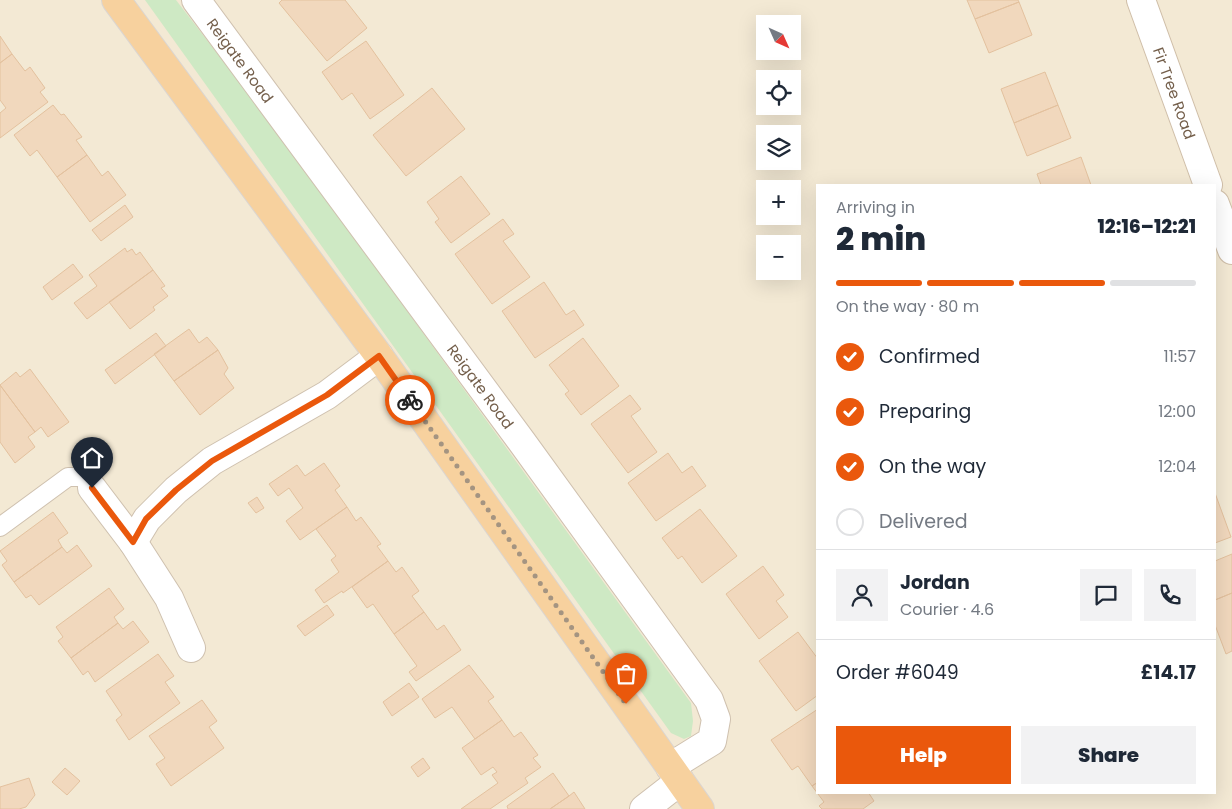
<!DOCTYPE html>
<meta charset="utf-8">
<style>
body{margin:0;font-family:Poppins,sans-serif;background:#f2f2f3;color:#1f2937;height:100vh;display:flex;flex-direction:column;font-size:19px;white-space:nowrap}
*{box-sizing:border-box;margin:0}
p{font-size:16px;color:#747a83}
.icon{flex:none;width:28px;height:28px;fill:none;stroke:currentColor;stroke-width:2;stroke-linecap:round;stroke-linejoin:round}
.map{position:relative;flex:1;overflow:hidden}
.side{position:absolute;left:816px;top:184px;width:400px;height:610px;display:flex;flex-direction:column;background:#fff;border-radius:0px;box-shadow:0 5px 20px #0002}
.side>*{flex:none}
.needle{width:32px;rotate:135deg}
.buttons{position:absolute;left:756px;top:15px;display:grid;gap:10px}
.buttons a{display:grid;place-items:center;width:45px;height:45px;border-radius:0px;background:#fff;box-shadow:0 5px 20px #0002;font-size:25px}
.pin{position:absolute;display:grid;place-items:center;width:42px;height:42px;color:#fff;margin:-51px -21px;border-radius:50% 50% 50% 0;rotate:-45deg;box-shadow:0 0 5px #0007}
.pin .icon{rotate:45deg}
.courier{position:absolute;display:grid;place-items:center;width:50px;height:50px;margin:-25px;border:4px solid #ea580c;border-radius:50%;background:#fff;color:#222;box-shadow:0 1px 6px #0007}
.overview em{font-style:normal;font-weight:800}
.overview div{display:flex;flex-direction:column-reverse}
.overview{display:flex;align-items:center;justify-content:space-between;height:85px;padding:0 20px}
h1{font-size:32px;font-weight:800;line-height:38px}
.bar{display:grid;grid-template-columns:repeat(4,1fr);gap:8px 5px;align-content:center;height:60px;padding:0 20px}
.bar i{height:6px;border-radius:4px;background:#e0e1e3}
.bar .active{background:#ea580c}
.bar p{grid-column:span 4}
.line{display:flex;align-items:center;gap:12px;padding:0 20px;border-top:1px solid #e0e1e3}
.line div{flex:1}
.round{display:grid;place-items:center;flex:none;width:52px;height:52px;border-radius:0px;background:#f2f2f3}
ol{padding:0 20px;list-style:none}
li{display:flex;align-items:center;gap:15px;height:55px}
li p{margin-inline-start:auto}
li .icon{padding:5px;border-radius:50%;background:#ea580c;color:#fff;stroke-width:4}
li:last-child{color:#747a83}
li i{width:28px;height:28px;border:2px solid #e0e1e3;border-radius:50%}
.primary-button{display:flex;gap:10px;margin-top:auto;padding:10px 20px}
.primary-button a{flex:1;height:58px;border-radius:0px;background:#ea580c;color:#fff;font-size:20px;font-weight:800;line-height:58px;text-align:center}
.primary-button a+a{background:#f2f2f3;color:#1f2937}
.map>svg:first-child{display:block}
.residential{fill:#f3e9d4;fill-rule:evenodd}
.green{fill:#cee9c4}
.building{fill:#f1d8bd;stroke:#e3c19e}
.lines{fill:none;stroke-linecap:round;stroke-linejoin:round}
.service-casing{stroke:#cfc1af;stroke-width:20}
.minor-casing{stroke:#cfc1af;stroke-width:30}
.secondary-casing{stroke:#d0bfa9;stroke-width:30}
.trunk-casing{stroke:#dbd5d0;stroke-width:30}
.service{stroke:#fff;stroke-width:18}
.minor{stroke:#fff;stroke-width:28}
.secondary{stroke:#fff;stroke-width:28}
.trunk{stroke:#f7d19e;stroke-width:28}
.done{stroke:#a49481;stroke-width:5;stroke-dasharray:0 9}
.route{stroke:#ea580c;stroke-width:6}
.labels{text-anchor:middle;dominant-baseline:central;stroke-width:4;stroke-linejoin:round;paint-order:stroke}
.street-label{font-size:15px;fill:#745f4b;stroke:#fff9eb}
</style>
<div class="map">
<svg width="1232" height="809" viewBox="0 0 1232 809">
<rect width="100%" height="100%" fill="#fcf6e5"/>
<path class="residential" d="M0,0H1232V809H0ZM765,24H792V51H765ZM765,79H792V106H765ZM765,134H792V161H765ZM818,185H1215V792H818ZM765,189H792V216H765ZM765,244H792V271H765Z"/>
<path class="green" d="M145,0H176L271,123L691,703L693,721L691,736L684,739L671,733Z"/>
<path class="building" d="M282,0H345L367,28L327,61L279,3Z
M967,0H1018L1019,2L975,19Z
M1019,2L1032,35L989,53L975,19Z
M0,36L12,54L0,63Z
M366,41L404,95L370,119L352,93L342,100L322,72Z
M12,54L25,71L30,67L45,88L40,92L48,102L0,138V113L6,108L0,100V63Z
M1045,72L1058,105L1014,123L1001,89Z
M432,88L465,129L406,176L373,135Z
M53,105L61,115L64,114L82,137L76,140L87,155L57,177L37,150L30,156L14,135Z
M1058,105L1071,138L1027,156L1014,123Z
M87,155L102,176L108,171L126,195L90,222L57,177Z
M1081,157L1091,185H1041L1037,174Z
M461,176L490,214L451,243L435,222L439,219L427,202Z
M125,205L133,217L101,241L92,230Z
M503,219L514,234L503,241L530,277L492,304L455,254Z
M125,248L127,252L132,249L136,255L140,252L153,270L87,319L74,303L97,286L89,275Z
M73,264L83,277L52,300L43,287Z
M153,270L165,286L161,288L168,296L153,307L155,310L130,329L109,302Z
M544,282L566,315L574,310L584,325L535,358L502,311Z
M189,329L199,343L207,337L218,350L174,381L154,354Z
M156,333L166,346L115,384L105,370Z
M583,338L619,386L581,415L565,394L569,391L549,365Z
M218,350L228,368L224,374L234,388L200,415L174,381Z
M30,369L69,422L48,437L41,427L35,432L0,385L16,372L20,377Z
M0,385L35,432L28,437L35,447L15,463L0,442Z
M630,395L641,409L631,416L657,452L628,473L591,424Z
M668,453L682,473L692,466L706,486L656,521L628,483Z
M324,463L340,486L335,490L347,507L300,540L286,521L303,508L289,488L278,496L269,484L297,465L305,476Z
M1215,493L1231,537L1215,543Z
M257,497L264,508L256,513L248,503Z
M347,507L356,521L361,517L381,544L377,546L388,561L343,593L342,591L324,603L315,590L339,572L331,560L336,556L316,529Z
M700,509L737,556L702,583L682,556L678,559L662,538Z
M53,512L68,533L58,540L62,547L14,582L2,565L7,561L0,551Z
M77,545L92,566L39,605L31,595L26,598L14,582L62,547L67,553Z
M1232,554V593L1215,600V561Z
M388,561L396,572L402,567L419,591L412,596L424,612L394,634L373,604L367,608L352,587Z
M763,566L784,595L776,601L788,617L759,639L726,594Z
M109,588L124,609L114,617L118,623L71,658L58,641L63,637L56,627Z
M1232,593V651L1226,654L1215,625V600Z
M327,605L334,615L305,636L297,626Z
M424,612L437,630L444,625L461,650L416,681L409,672L417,666L394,634Z
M133,621L149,642L95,682L88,671L83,675L71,658L118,623L123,629Z
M798,632L818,659V695L796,711L759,661Z
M158,654L174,676L165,682L180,703L129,740L116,720L122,715L106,691Z
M469,665L494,697L488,701L502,720L475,739L452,707L435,718L422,699Z
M409,683L419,697L392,716L383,702Z
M202,700L217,721L209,727L224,748L171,786L156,764L165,758L149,736Z
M818,709V782L812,786L798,766L792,770L771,740Z
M502,720L514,737L521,732L538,755L533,758L541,767L525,778L528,783L490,809H461L498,783L492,775L497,772L493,767L481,775L462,748Z
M423,758L430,768L418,777L411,767Z
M65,768L80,781L67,795L52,782Z
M553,773L569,796L550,809H508L507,806Z
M29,778L35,795L26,807L19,809H0V787Z
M818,782V792H868L874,801L863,809H822L819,806L824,802L812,786Z
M574,792L585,809H550L569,796Z"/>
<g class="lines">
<defs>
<path id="service" d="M0,527L68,477H82L92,488"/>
<g id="minor">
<path id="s1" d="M196,0L522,442L709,700L716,719L712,741L670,767"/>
<path d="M92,488L133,542L169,598L191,648"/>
<path d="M133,542L147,519L176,490L212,461L327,395L379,356"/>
<path d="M644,809L680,781"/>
</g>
<g id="secondary">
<path id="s2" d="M1141,0L1208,185"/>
<path d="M1215,204L1232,250"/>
</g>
<path id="trunk" d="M116,0L379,356L700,809"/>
</defs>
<use href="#service" class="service-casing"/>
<use href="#minor" class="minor-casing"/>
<use href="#secondary" class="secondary-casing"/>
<use href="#trunk" class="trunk-casing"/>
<use href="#service" class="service"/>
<use href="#minor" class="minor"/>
<use href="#secondary" class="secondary"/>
<use href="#trunk" class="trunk"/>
</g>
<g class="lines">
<path class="done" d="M410,400L626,704"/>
<path class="route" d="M92,488L133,542L146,519L176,490L212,461L327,395L379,356L410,400"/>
</g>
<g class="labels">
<g class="street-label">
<text stroke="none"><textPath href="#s1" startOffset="75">Reigate Road</textPath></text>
<text stroke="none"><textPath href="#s2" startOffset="99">Fir Tree Road</textPath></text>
<text stroke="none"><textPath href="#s1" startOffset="480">Reigate Road</textPath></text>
</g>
</g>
</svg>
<div class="buttons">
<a><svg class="needle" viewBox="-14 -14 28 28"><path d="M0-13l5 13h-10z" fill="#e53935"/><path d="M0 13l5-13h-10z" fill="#747a83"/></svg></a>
<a><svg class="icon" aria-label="locate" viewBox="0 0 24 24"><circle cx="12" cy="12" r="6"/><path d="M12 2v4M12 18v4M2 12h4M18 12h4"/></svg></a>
<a><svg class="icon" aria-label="layers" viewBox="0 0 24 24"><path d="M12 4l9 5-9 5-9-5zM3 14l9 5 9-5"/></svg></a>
<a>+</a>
<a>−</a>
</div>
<div class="pin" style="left:626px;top:704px;background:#ea580c"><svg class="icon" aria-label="bag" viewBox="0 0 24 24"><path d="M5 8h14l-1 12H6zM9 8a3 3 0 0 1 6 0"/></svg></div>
<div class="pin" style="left:92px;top:488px;background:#1f2937"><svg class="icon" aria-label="home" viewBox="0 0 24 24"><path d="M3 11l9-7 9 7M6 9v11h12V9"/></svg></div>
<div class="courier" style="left:410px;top:400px"><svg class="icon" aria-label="bike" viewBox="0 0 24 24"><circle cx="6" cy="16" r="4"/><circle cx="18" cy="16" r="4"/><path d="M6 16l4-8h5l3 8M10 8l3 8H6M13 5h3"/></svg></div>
<section class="side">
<div class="overview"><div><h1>2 min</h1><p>Arriving in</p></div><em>12:16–12:21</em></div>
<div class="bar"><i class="active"></i><i class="active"></i><i class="active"></i><i></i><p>On the way · 80 m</p></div>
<ol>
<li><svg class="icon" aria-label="check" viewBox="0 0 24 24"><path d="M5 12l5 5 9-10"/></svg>Confirmed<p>11:57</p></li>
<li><svg class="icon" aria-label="check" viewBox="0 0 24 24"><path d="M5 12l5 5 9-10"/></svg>Preparing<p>12:00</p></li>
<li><svg class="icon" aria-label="check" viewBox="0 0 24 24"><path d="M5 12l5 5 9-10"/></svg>On the way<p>12:04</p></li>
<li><i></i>Delivered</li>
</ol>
<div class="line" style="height:90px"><a class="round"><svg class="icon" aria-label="person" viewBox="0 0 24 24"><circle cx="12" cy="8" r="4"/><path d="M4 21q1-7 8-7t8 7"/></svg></a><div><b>Jordan</b><p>Courier · 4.6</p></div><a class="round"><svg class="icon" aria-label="chat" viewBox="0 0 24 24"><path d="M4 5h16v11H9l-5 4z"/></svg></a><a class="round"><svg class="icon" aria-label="phone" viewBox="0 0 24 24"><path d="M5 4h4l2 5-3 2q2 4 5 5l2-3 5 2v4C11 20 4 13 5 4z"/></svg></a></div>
<div class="line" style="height:65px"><div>Order #6049</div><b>£14.17</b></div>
<div class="primary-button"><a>Help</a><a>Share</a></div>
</section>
</div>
